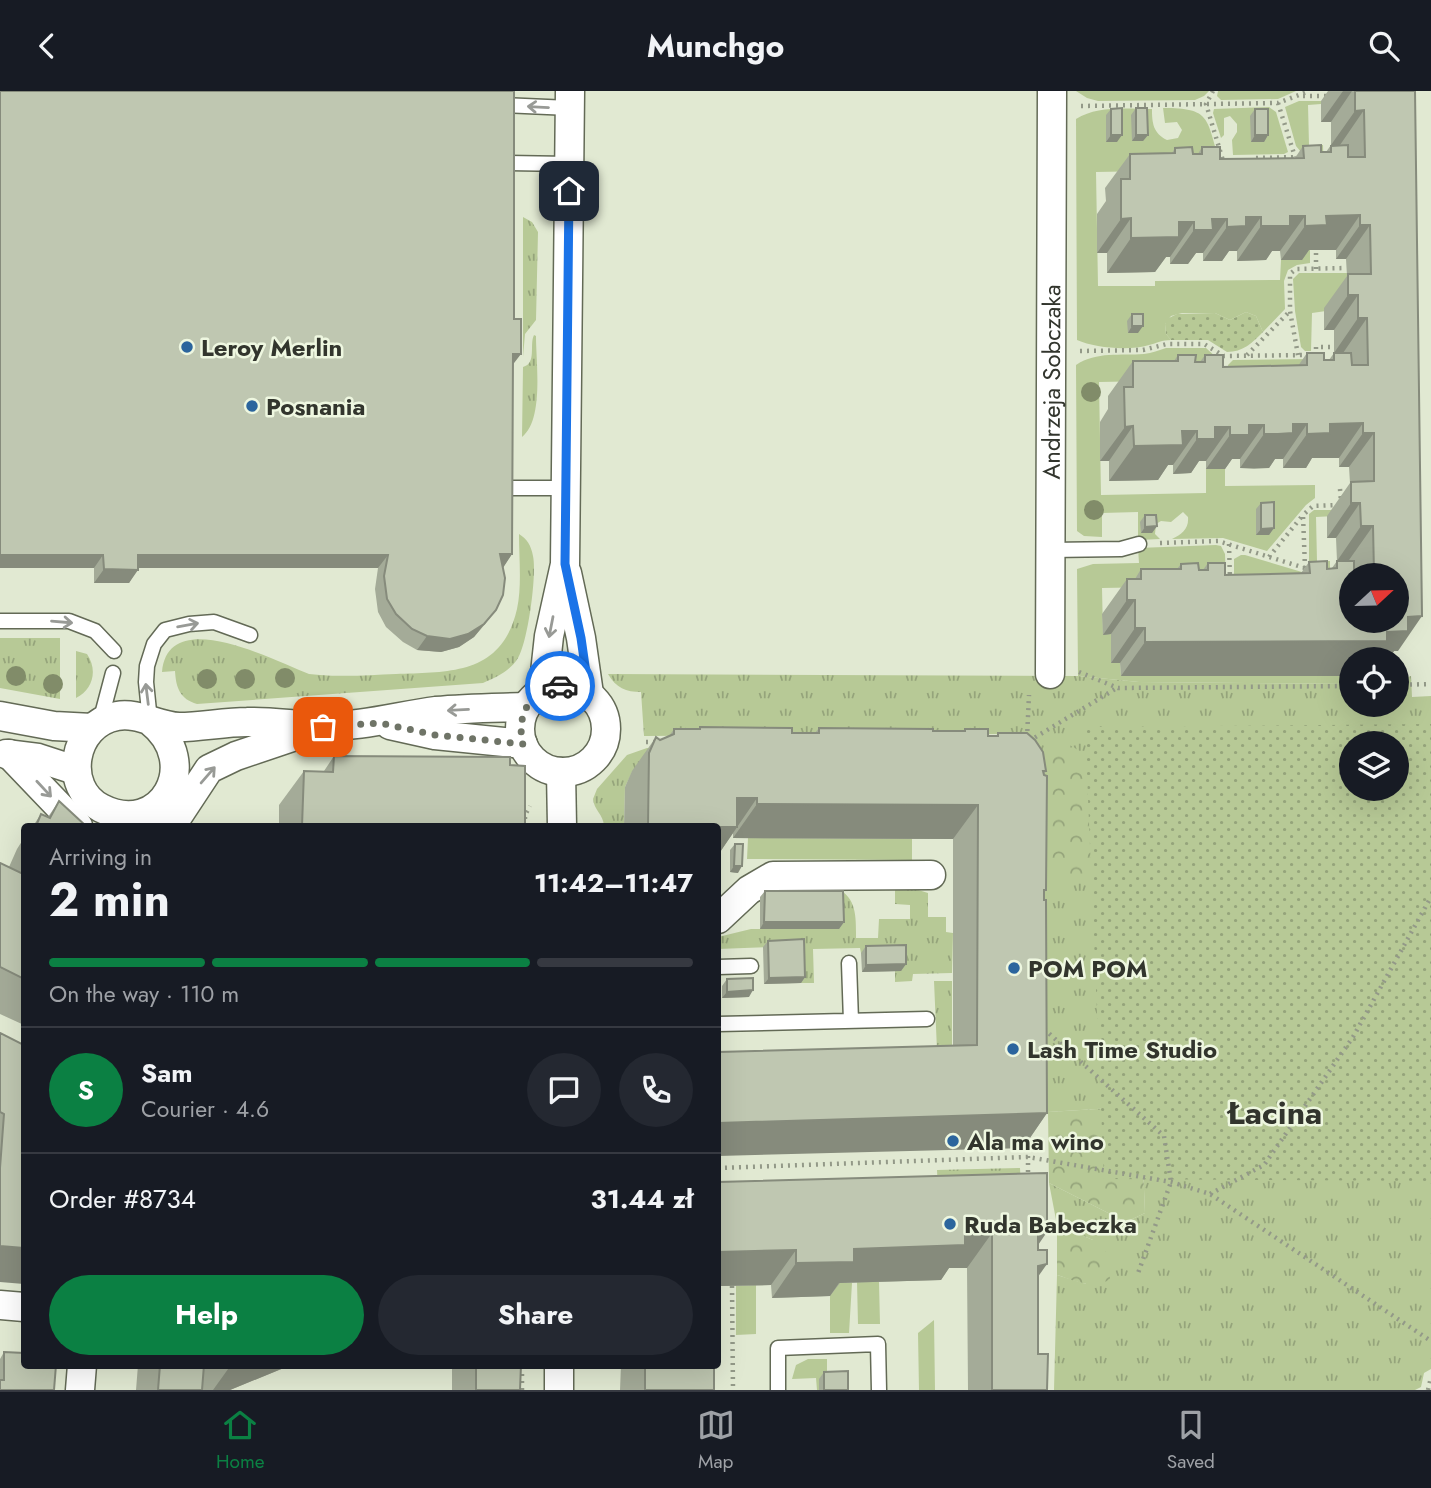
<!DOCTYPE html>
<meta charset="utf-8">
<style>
body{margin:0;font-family:Jost,sans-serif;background:#242831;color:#f1f3f6;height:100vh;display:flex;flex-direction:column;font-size:26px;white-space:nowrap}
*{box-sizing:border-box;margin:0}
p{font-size:23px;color:#9ea1a6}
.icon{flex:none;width:38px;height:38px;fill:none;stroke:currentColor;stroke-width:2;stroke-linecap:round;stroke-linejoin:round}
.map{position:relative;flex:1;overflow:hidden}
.drawer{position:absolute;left:21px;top:732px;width:700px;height:546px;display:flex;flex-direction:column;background:#171b24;border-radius:7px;box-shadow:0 7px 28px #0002}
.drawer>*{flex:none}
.needle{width:46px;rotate:68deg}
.fabs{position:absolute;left:1339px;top:472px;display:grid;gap:14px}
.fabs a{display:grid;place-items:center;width:70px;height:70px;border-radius:50%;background:#171b24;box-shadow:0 7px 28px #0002;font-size:35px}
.pin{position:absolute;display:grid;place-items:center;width:60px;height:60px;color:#fff;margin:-30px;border-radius:14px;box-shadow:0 4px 10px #0006}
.courier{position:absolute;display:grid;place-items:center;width:70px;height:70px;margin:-35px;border:5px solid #1a73e8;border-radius:50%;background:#fff;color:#222;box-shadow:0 2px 9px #0007}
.head em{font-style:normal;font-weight:700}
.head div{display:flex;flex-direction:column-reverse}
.head{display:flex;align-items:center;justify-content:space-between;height:119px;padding:0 28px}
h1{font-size:46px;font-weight:700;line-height:52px}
.bar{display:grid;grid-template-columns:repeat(4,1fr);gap:10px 7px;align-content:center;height:84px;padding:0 28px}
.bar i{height:9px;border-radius:5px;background:#363941}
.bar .on{background:#0b8043}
.bar p{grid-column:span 4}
.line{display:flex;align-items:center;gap:18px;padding:0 28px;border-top:2px solid #363941}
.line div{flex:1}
.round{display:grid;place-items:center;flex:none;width:74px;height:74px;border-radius:37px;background:#242831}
.cta{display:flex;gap:14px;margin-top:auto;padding:14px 28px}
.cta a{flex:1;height:80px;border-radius:42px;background:#0b8043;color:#fff;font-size:28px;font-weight:700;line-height:80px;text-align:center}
.cta a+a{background:#242831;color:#f1f3f6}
header{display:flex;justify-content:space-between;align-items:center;height:91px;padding:0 28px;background:#171b24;font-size:32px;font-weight:700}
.tab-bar{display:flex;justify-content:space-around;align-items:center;height:98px;border-top:2px solid #363941;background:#171b24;font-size:19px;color:#9ea1a6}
.tab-bar a{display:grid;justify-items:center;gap:4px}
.tab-bar .on{color:#0b8043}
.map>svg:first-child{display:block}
.grass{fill:url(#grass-tufts);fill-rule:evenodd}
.forest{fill:url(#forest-crowns)}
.park{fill:url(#park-dots);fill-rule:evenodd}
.garden{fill:#b7c996}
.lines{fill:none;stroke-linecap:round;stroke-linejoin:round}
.service-casing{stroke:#636a56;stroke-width:17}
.minor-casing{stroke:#636a56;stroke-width:31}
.path{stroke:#939988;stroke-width:4.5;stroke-dasharray:2 5;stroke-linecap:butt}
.service{stroke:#fff;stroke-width:14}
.minor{stroke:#fff;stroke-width:28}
.tree{fill:#818c69}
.wall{fill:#a4ab98}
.shaded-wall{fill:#868b7c}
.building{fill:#bfc7b1;stroke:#868b7c;stroke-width:2;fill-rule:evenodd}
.oneway{stroke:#989a96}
.done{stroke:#6f7467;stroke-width:7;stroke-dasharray:0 12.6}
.route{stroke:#1a73e8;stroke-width:9}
.poi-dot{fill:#2b659d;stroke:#eef7e0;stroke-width:2.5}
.labels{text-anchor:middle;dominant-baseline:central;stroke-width:5;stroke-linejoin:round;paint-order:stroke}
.poi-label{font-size:24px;font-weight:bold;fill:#32352d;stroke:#eef7e0;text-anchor:start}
.street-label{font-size:24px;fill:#32352d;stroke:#eef7e0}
.district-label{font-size:32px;font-weight:bold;fill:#32352d;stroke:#eef7e0}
</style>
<header><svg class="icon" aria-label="back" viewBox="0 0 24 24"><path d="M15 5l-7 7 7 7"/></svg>Munchgo<svg class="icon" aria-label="search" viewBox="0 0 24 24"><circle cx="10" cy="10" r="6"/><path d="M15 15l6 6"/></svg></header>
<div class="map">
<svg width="1431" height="1299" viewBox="0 0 1431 1299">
<defs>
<pattern id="grass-tufts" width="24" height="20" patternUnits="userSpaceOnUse" patternTransform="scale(1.75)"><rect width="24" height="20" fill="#b7c996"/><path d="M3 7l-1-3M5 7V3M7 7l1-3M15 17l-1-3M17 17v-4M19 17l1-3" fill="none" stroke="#95a47b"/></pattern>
<pattern id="forest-crowns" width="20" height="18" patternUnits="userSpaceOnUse" patternTransform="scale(1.75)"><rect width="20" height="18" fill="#b7c996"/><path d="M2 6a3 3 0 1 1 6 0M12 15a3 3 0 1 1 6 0" fill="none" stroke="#95a47b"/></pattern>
<pattern id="park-dots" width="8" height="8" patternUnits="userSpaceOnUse" patternTransform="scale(1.75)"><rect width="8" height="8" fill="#b7c996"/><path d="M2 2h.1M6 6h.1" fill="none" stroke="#95a47b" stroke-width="1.8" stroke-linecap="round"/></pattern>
</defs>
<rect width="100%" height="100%" fill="#e1e9d2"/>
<path class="grass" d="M523,126L532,131L538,141L536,229L525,243L523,266Z
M534,244L536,245C536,272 544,329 522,346L523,276C537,272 529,254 534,244Z
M519,443C527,448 531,454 533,465C537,483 528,550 518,567C510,580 497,586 483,592L197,613C180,608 176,597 175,580L162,581C168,513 275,570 309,583L320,584C346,586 371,584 396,583C450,581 502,584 517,518C522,495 519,467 519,443Z
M0,547H60V608L0,597Z
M76,560L87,563C98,579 93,599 76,607Z
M608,583L1078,585L1139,591L1351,593V614H1396L1397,589L1411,585L1412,606L1431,605V1278L1424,1282L1421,1296L1415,1299H1054L1057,1184L1086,1193L1093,1149L1057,1134L1049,1092L1126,1131L1145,1122L1142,1051L1113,1017L1048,1021L1007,643L644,645L641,601C626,601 616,597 608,583ZM1351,653H1396V698H1351Z
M957,655L632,681L625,696L624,735H604C603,723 594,719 593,708L597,698L627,664L647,657Z
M833,796C857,804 856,825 856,847H878L879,828H910V814L895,813V796L912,797L928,802V826H946V841L953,842L952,882L913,883L912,890L895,891V880L901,879L861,862L860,857L813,858L814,892H801L799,855L718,858V846L751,838H839L754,806L769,797Z
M934,890H952V959H937Z
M1020,1077L1021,1096L938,1099L937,1079Z"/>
<path class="forest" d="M1051,649C1091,653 1102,691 1119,722L1085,783L1052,784Z
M1113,1017L1142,1051L1145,1122L1126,1131L1049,1092L1048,1021Z
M1057,1134L1093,1149L1109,1164L1110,1188C1094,1200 1074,1189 1057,1184Z"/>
<path class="park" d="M1246,221L1256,225L1263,241C1252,252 1243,261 1227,261L1208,249H1171L1166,243L1165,233L1167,228L1177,223L1215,222L1230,229Z
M1431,633V1090L1104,1088L1085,636ZM1351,653H1396V698H1351Z"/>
<path class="garden" d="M1076,0H1209L1204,5L1195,9L1098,10L1087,7Z
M1218,0H1296L1278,8L1221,9L1217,5Z
M1299,10H1321V13L1308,14L1309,54H1323L1324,89L1296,55L1285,16Z
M1269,16L1276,21L1288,61L1284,63L1233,64L1232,49L1237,41V33L1230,25L1224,27V44L1221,47L1213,22L1214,18Z
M1163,17C1211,17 1206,27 1219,68L1151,80L1096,81L1098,195H1155V190L1280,189L1281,169H1302V159H1310V172L1297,174L1288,179L1284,190L1285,218L1263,241L1256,225L1246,221L1230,229L1215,222H1182L1171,225L1165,233L1166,243L1171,249C1162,249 1157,252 1149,254C1129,260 1095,257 1077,249L1076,28C1098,14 1127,18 1152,18C1152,32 1153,42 1167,49L1178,47L1182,39L1177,31L1165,32Z
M1299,182H1347V217L1312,222L1311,260H1305L1301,256L1295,220L1293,188Z
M1166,257H1206L1217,267L1153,290L1099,291L1101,404L1206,402V378H1225V395L1315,394V407L1306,414L1267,460L1223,447L1172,448C1182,443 1189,438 1188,426L1183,421L1171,431L1161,430L1156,433L1155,443L1160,448L1138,449V421L1102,422V446L1084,445L1077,440L1076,274C1097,260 1120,265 1144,263C1152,262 1159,259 1166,257Z
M1311,268L1312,283L1231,291L1228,274L1233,269Z
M1314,419H1333L1335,425L1316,426L1317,470H1330V505L1309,473V423Z
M1216,454L1221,455L1225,463L1227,518L1156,496L1102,497L1103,543H1111V571L1120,572L1121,585H1351V593L1139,591L1078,585L1077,478L1093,473L1139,472L1138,457Z
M1241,464H1245L1312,484L1234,509V468Z
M748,747L912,748V769L747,768Z
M857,1191H879L880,1233H858Z
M830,1192H852L849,1242H830Z
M756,1194V1243L736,1244V1195Z
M934,1229L935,1299H919L918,1242Z
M808,1268H827V1287L819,1299H817L816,1287L792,1288L796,1274Z"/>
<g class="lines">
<defs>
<path id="service" d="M505,14L570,17
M505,72L569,73
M503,397H565
M1051,459L1121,458L1139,453
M0,530H69L95,540L114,560
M150,630L146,591L147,575L154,553L165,539L189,533L214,531L250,544
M100,631L113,582
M849,872L851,930
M718,876L751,875
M718,933L927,928
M778,1299V1257L878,1253L879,1299"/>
<g id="minor">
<path d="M567,482L581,547L589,603"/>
<path id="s1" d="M1050,583L1052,0"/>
<circle cx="563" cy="638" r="43"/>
<path d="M543,600L549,545L565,473L570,0"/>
<path d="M0,625L54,635L92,637"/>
<path d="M150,630C204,672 161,748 101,717C62,697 72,633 117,625C138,621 157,635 179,636C201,636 224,631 247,631C272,630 297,635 321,635C361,636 398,625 436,620C466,617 496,617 526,616"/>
<path d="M390,634L435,644L523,653"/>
<path d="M6,663L38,667L75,679"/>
<path d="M9,663L78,735"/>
<path d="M561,681L562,735"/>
<path d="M165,735L176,728L209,678L236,665L307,641"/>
<path d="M718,828L749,799L773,785L931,784"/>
<path d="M0,1214L24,1216"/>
<path d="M80,1299L82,1274"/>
<path d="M559,1299V1274"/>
</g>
</defs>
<use href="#service" class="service-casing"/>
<use href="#minor" class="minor-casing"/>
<path class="path" d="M1213,0L1206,13L1224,73
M1303,5H1329
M1278,12L1295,66
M1081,15L1278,12L1309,0
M1256,67L1300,66
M1316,178V159
M1080,260L1143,259L1167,253H1204L1224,265L1308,264
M1247,264L1290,220
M1298,264L1290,220V183L1296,178L1346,177
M1316,265V256H1334
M1340,398L1341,411
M1160,452L1218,450L1308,478
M1229,453L1230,489
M1269,466L1303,424
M1305,477L1303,424L1313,415L1339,414
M1079,581L1118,597L1351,595
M1396,594L1431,593
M1027,647L1029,604
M1029,650L1117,597
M646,651H658
M525,735V724L530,715
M1044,938L1164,1045L1171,1091L1137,1185
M718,1077L1028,1066L1171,1091L1210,1103L1431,1250
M1028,1088V1044
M1210,1103L1264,1074L1353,946L1431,806
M732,1195L733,1299
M522,1299V1274
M1428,1299L1431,1286"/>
<use href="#service" class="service"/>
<use href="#minor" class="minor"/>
</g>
<g class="tree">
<circle cx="1091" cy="301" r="10"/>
<circle cx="1094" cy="419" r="10"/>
<circle cx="16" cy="585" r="10"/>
<circle cx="285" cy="587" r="10"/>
<circle cx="207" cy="588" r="10"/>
<circle cx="245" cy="588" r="10"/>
<circle cx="53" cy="593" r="10"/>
</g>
<path class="wall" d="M1328,0H1415L1398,560H1394L1388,569H1351V585H1121L1120,572H1111V543L1103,544L1102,523L1127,488H1135L1141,478H1177L1181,473L1199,479H1203L1208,472L1225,484L1301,482L1309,471L1327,478L1332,477L1337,470H1349H1337L1336,447H1327V425L1350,392L1349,376H1339V367H1312L1306,377H1283V368H1275L1269,377L1254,378L1240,377V368H1232L1225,378H1206V370H1199L1191,382L1173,383V374H1168L1158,389L1109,390V370H1100V331L1108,318V305L1133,270H1174L1178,264L1195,271H1200L1205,264L1223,276L1298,275L1307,262L1324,269H1329L1334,262V239H1324V217L1347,185L1346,168H1336V159H1309L1302,169H1281L1280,160H1272L1266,169L1237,170V160H1229L1222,170H1203V162H1196L1188,173H1170V166H1166L1155,181L1107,182V162H1097V123L1106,110L1105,97L1130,63L1172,62L1175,57L1193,63H1198L1202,56L1220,68L1295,67L1303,55L1321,61H1326L1331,54V31H1321V10Z
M1136,17L1148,44L1143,50H1132L1131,24Z
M1111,18L1117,51H1106V24Z
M1255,18L1268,44L1264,51H1251L1250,25Z
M1132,223L1138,242H1128L1127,230Z
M513,274L512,463L503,476L486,532L474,546L459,556L441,561L417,559L403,551L386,536L378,521L375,498L378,477H138L129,492H94V477H0Z
M1261,412L1274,437L1269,444H1256V418Z
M1145,424L1157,435L1152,442H1141L1140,431Z
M700,636L792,642H815L819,637L933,640H964L965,638L988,645H996L998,642L1046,680L1044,684L1046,799L1044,802L1047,1022L1023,1057L953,955V748L733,747V742L718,764V735H624L625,696L632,680L656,646L660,649L669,645L674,638H698Z
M334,665L510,674L525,735H279V714L304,680H324Z
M59,710L86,735H33L41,723L48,726Z
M24,747V934L0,923V772L9,776L17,758Z
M735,753L738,782L730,781V759Z
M765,800L844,831L839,838H760V806Z
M768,850L805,886L801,892L764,893L763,856Z
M866,855L906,873L901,880L862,881L861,862Z
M727,888L749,906L722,907V895Z
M0,942L24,954L0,1191Z
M1047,1082L1038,1154V1263L1047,1299H968L967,1177H949L941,1189L840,1192L830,1205L772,1207L771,1194L718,1195V1091Z
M4,1261L54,1299H0V1268Z
M138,1274H291L230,1299H203L202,1297V1299H136Z
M452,1274H521L520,1299H452Z
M621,1274H714V1299H620Z
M824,1281L848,1299H819V1288Z"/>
<path class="shaded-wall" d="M1343,0H1352L1331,31H1321Z
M1364,19L1340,54H1331L1355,20Z
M1111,44H1122L1117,51H1106Z
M1136,44H1148L1143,50H1132Z
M1255,44H1268L1264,51H1251Z
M1360,124L1336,159H1309L1302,169H1281L1305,135L1326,125Z
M1290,125H1305L1280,160H1272L1266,169L1237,170L1261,135Z
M1246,126H1261L1237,160H1229L1222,170H1203L1227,136Z
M1131,127L1107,162H1097L1121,128Z
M1212,128H1227L1203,162H1196L1188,173H1170L1194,139Z
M1179,131H1194L1170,166H1166L1155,181L1107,182L1131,147Z
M1360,134H1370L1346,168H1336Z
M1348,204H1358L1334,239H1324Z
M1358,227H1367L1343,262H1334Z
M1132,235H1143L1138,242H1128Z
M513,263H521L511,276Z
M1363,332L1339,367H1312L1306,377H1283L1307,343L1330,333Z
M1293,333H1307L1283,368H1275L1269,377H1240L1264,343Z
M1249,334H1264L1240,368H1232L1225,378H1206L1230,344Z
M1133,335L1109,370H1100L1125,336Z
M1215,336H1230L1206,370H1199L1191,382L1173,383L1197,348Z
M1182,340H1197L1173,374H1168L1158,389L1109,390L1134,355Z
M1363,342H1374L1349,376H1339Z
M1351,412H1360L1336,447H1327Z
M1157,435L1152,442H1141L1145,436Z
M1361,435H1373L1349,469L1337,470Z
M1274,437L1269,444H1256L1261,438Z
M500,463H512L503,477Z
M0,464H103L94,477H0Z
M138,464H388L378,477H129Z
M104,478L138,479L129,492H94Z
M1127,509H1135L1111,543L1103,544Z
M496,519L474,546L459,556L441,561L417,559L427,545Z
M1422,525L1398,560H1394L1388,569H1351V585H1121L1145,551L1387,541L1408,526Z
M1135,537H1145L1120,572H1111Z
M737,707H757L718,764V735Z
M757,713L978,714L953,748L733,747Z
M734,775H742L738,782L730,781Z
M764,831H844L839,838H760Z
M906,873L901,880L862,881L866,874Z
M805,886L801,892L764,893L769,887Z
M753,899L749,906L722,907L727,901Z
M1047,1022L1023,1057L718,1065V1032Z
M1038,1141H1047L1023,1176Z
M965,1142H992L967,1177H949L941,1189L839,1192L830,1205L772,1207L796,1172L854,1158Z
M0,1155L24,1157V1193L0,1191Z
M796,1159L771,1194L718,1195V1161Z
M1047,1173L1023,1207L1038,1175Z
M231,1274H291L230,1299H213Z"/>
<path class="building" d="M0,0H514V228H521V263H513L512,463H500L505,487L503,504L496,519L484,533L468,543L450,548L427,545L412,538L396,523L387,508L384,485L388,464H138V479L104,478L103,464H0Z
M1355,0H1415L1422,525L1408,526V540L1387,541V550L1145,551V537H1135V509H1127V488H1141V478H1181V473L1198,472L1199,479H1208V472H1225V484L1310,482L1309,471L1327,470V478L1337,477V470H1354V482H1374L1373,435H1361L1360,412H1351V391L1374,390V342H1363V332L1330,333V342L1307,343V333H1293V342L1278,343H1264V334H1249V344H1230V336H1215V348H1197V340H1182L1183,354L1134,355L1133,335L1125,336L1124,296H1133V270H1178V264H1196L1195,271H1205V264H1223V276L1307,274V262H1324V269H1334V262H1351L1352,274H1368L1367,227H1358V204H1348V183H1371L1370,134H1360V124L1326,125L1327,134L1305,135V125H1290V135H1261V126H1246V135L1227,136V128H1212L1213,139H1194V131H1179V146L1131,147V127L1121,128V88H1130V63L1175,62V57L1192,56L1193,63H1202V56H1220V68L1304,67L1303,55L1321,54V61H1331V55L1348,54V66H1365L1364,19L1355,20ZM1351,485H1396V530H1351Z
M1122,17V44H1111V18Z
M1136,17H1147L1148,44H1136Z
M1255,18H1268V44H1255Z
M1132,223H1143V235H1132Z
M1274,411V437L1261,438V412Z
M1145,424H1156L1157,435L1145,436Z
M700,636L792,637V642H819V637L933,638V640H965V638H988V645H998V642H1027L1035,649L1043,661L1046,680H1043L1044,684L1047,685L1046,799H1044V809H1046L1047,1022L718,1032V961L977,954L978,714L757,713V707H737V736H718V735H648L649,662L656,646L660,649L674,643V638H700Z
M334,665L510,666V674L525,675V735H302L304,680L333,681Z
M59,710L86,735H36L41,723L50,727Z
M735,753H743L742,775H734Z
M0,772L23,783L24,781V888L0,876Z
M765,800H843L844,831H764Z
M804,848L805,886L769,887L768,850Z
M906,854V873L866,874V855Z
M753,887V899L727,901V888Z
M0,942L24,954V1157L0,1155V1077L4,1023L0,1021Z
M1047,1082V1141H1038V1159H1047V1173L1038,1175V1263H1048L1047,1299H992V1142H965V1154L854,1158V1171L796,1172V1159L718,1161V1091Z
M4,1261L24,1262V1274H56L54,1299H0V1289H4Z
M160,1274H204L202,1299H158Z
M476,1274H521L520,1299H476Z
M645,1274H714V1299H645Z
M848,1280V1299H824V1281Z"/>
<defs><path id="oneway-shaft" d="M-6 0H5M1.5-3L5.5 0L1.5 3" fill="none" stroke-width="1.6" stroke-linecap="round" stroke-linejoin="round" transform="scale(1.75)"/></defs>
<g class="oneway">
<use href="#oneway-shaft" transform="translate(538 16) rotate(-177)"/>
<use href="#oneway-shaft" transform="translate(62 531) rotate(5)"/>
<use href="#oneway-shaft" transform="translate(188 534) rotate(-10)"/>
<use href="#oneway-shaft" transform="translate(551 536) rotate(101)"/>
<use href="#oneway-shaft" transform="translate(147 603) rotate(-97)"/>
<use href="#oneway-shaft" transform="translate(458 619) rotate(177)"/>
<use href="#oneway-shaft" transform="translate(208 684) rotate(-49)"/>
<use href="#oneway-shaft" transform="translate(44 698) rotate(47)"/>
</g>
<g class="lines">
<path class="done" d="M323,636L380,632L435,644L523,653C516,626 529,598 560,595"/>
<path class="route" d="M560,595L578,597L589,603L581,547L565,473L569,100"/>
</g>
<g class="poi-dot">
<circle cx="187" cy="256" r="7"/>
<circle cx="252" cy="315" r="7"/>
<circle cx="1014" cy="877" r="7"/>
<circle cx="1013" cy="958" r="7"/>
<circle cx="953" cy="1050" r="7"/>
<circle cx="950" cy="1133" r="7"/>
</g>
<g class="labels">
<g class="poi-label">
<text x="201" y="256">Leroy Merlin</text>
<text x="266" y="315">Posnania</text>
<text x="1028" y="877">POM POM</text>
<text x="1027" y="958">Lash Time Studio</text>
<text x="967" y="1050">Ala ma wino</text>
<text x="964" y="1133">Ruda Babeczka</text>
</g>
<g class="street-label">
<text stroke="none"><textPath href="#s1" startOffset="292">Andrzeja Sobczaka</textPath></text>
</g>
<g class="district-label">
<text x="1275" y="1022">Łacina</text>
</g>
</g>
</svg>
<div class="fabs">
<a><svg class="needle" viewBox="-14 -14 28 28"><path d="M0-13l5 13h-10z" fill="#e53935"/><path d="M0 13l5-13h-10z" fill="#9ea1a6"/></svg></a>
<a><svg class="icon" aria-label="locate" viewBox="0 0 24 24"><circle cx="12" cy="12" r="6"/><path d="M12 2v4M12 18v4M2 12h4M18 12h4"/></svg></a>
<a><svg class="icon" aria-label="layers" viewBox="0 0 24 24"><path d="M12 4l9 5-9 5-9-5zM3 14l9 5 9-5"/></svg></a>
</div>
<div class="pin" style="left:323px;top:636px;background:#ea580c"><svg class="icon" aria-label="bag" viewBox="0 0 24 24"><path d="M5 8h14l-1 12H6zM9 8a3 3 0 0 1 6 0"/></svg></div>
<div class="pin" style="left:569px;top:100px;background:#1f2937"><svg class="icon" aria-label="home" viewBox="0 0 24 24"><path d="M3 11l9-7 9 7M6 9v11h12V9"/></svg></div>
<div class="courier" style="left:560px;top:595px"><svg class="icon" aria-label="car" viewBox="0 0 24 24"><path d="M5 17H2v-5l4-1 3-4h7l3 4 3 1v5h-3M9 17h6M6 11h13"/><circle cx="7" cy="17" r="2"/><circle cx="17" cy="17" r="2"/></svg></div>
<section class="drawer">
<div class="head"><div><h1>2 min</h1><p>Arriving in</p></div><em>11:42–11:47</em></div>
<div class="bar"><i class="on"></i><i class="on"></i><i class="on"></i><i></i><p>On the way · 110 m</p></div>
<div class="line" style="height:126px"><b class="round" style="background:#0b8043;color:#fff">S</b><div><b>Sam</b><p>Courier · 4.6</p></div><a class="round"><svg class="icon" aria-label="chat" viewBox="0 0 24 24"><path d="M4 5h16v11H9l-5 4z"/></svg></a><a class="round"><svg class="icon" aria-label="phone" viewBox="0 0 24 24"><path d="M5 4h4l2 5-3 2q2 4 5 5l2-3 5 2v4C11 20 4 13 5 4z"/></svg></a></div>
<div class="line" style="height:91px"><div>Order #8734</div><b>31.44 zł</b></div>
<div class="cta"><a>Help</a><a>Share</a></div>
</section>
</div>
<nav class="tab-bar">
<a class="on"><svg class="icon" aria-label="home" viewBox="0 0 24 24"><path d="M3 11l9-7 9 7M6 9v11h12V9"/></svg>Home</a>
<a><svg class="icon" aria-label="map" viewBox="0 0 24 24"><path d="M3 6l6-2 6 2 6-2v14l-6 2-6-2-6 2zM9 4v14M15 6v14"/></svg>Map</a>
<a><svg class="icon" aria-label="saved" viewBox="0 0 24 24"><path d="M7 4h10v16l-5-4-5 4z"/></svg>Saved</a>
</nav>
